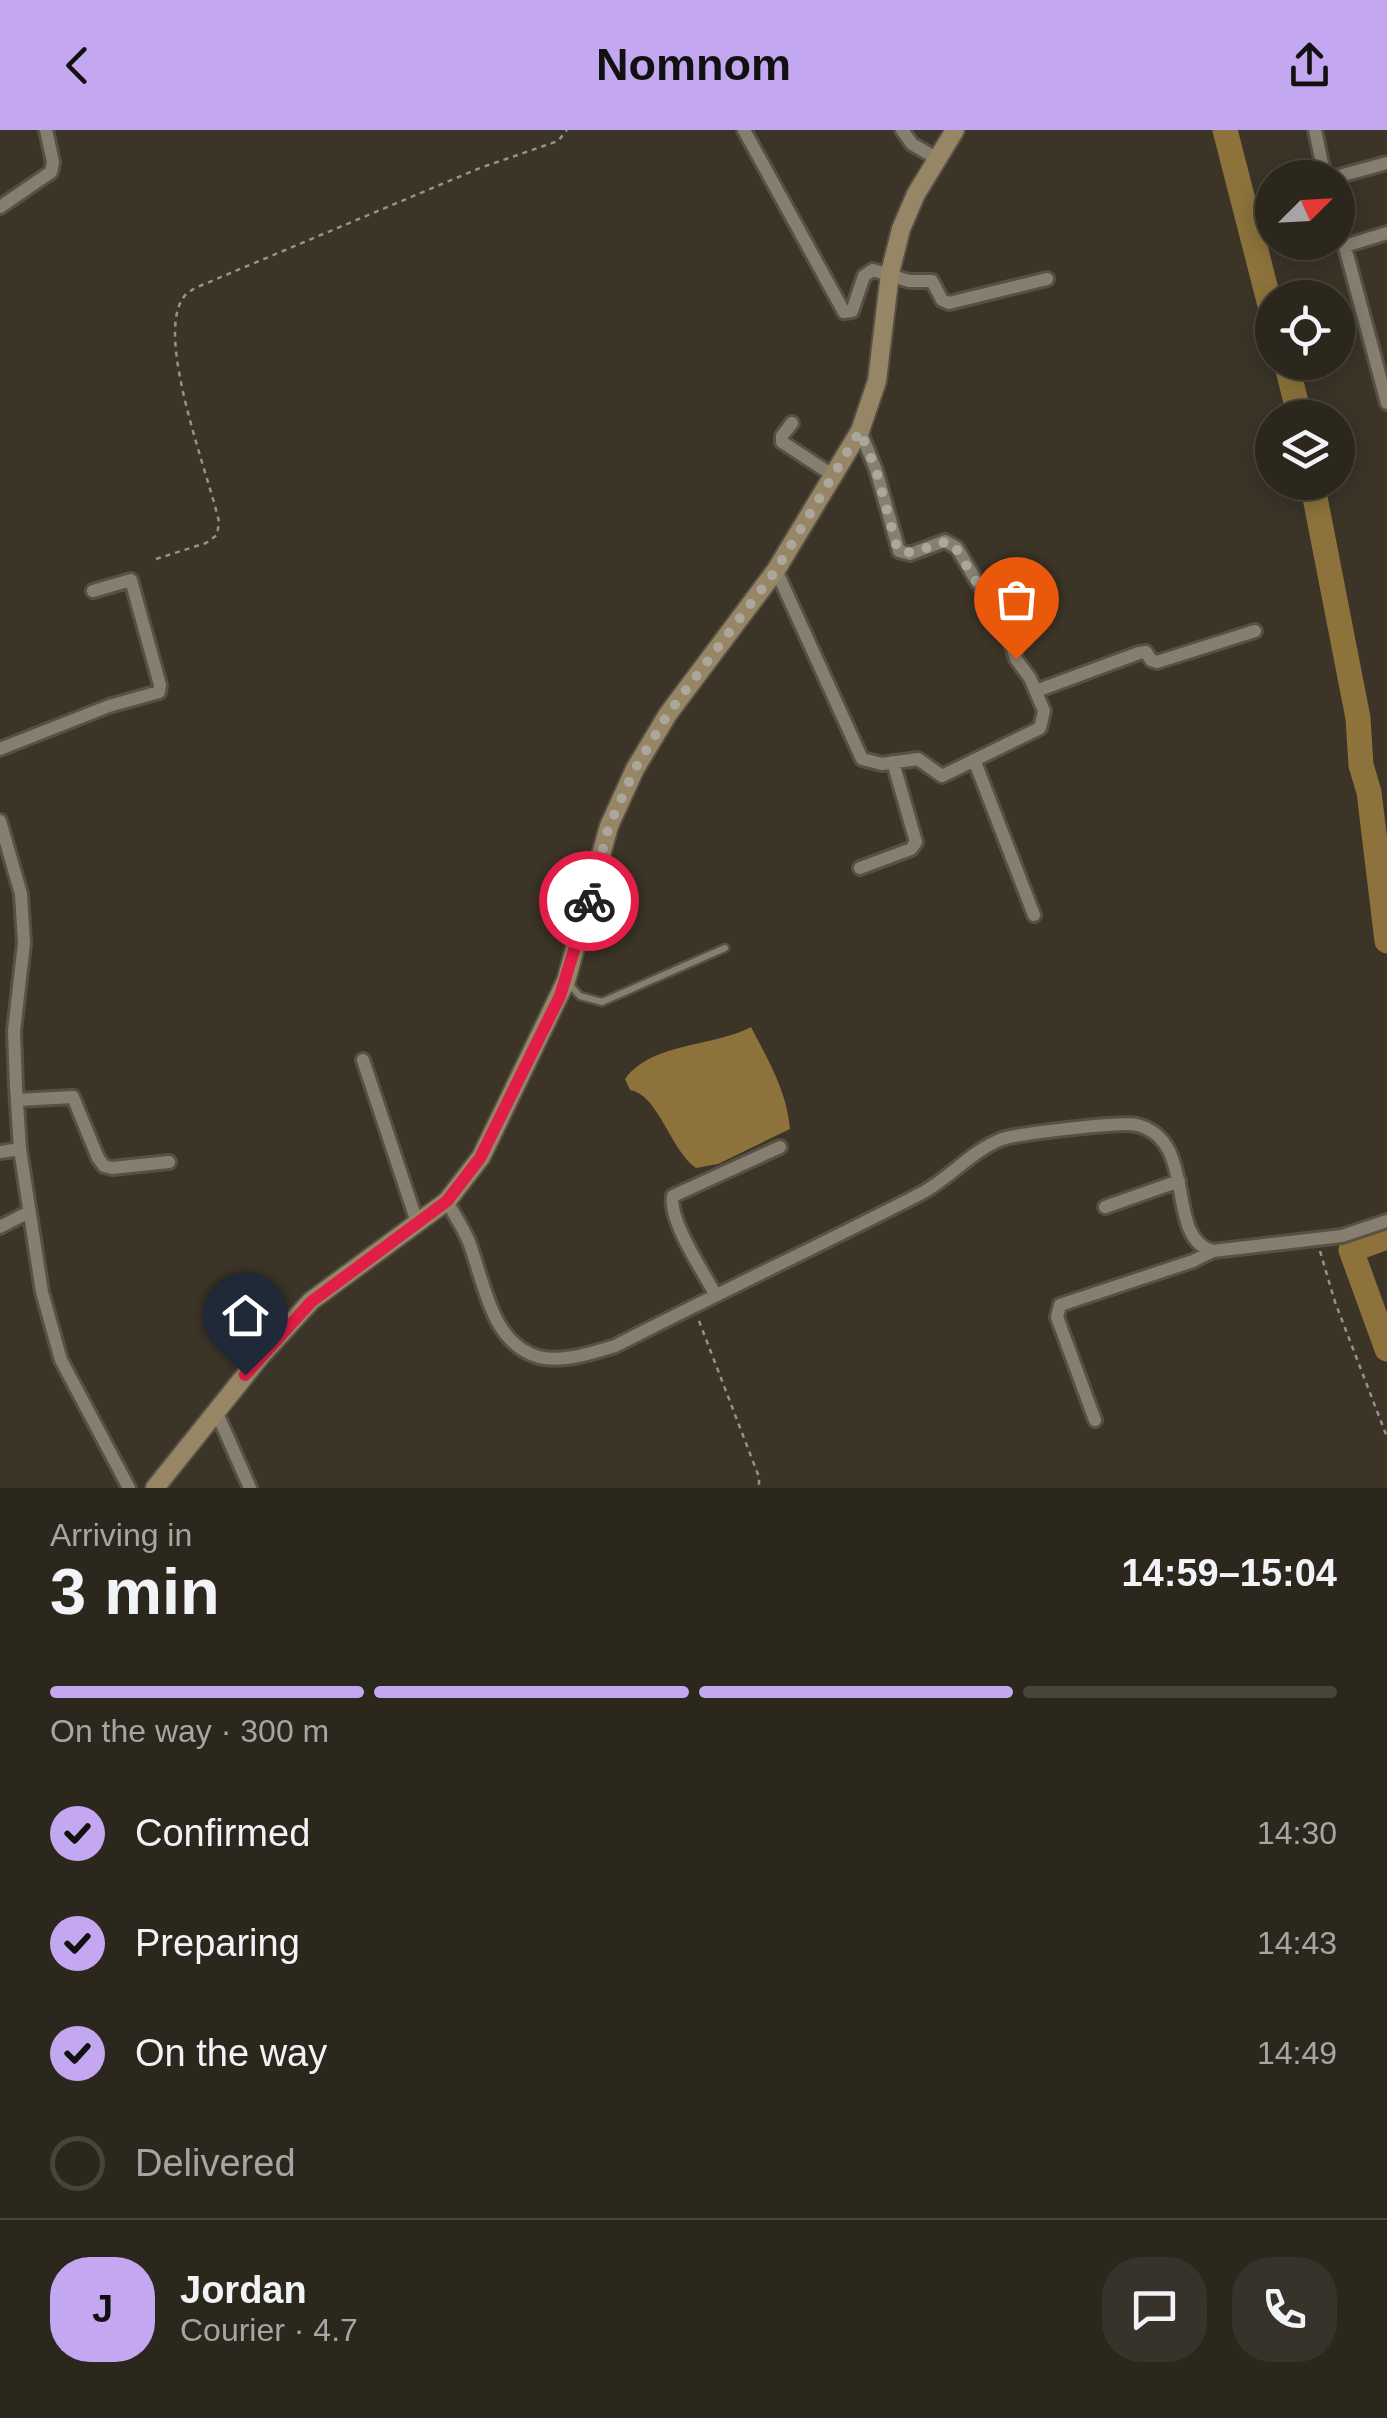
<!DOCTYPE html>
<meta charset="utf-8">
<style>
body{margin:0;font-family:Arial,sans-serif;background:#38332a;color:#f1f3f6;height:100vh;display:flex;flex-direction:column;font-size:38px;white-space:nowrap}
*{box-sizing:border-box;margin:0}
p{font-size:32px;color:#a6a5a4}
.icon{flex:none;width:55px;height:55px;fill:none;stroke:currentColor;stroke-width:2;stroke-linecap:round;stroke-linejoin:round}
.map{position:relative;height:1358px;overflow:hidden}
.details{display:flex;flex-direction:column;background:#2c271d;flex:1}
.details>*{flex:none}
.needle{width:65px;rotate:66deg}
.controls{position:absolute;left:1255px;top:30px;display:grid;gap:20px}
.controls a{display:grid;place-items:center;width:100px;height:100px;border-radius:50%;background:#2c271d;box-shadow:0 5px 25px #0003,0 0 0 2px #48443b;font-size:50px}
.pin{position:absolute;display:grid;place-items:center;width:85px;height:85px;color:#fff;margin:-102px -42px;border-radius:50% 50% 50% 0;rotate:-45deg;box-shadow:0 0 10px #0007}
.pin .icon{rotate:45deg}
.courier{position:absolute;display:grid;place-items:center;width:100px;height:100px;margin:-50px;border:8px solid #e11d48;border-radius:50%;background:#fff;color:#222;box-shadow:0 2px 12px #0007}
.summary em{font-style:normal;font-weight:800}
.summary div{display:flex;flex-direction:column-reverse}
.summary{display:flex;align-items:center;justify-content:space-between;height:170px;padding:0 50px}
h1{font-size:65px;font-weight:800;line-height:75px}
.bar{display:grid;grid-template-columns:repeat(4,1fr);gap:15px 10px;align-content:center;height:120px;padding:0 50px}
.bar i{height:12px;border-radius:8px;background:#48443b}
.bar .active{background:#c4a7f1}
.bar p{grid-column:span 4}
.line{display:flex;align-items:center;gap:25px;padding:0 50px;border-top:2px solid #48443b}
.line div{flex:1}
.round{display:grid;place-items:center;flex:none;width:105px;height:105px;border-radius:40px;background:#38332a}
ol{padding:0 50px;list-style:none}
li{display:flex;align-items:center;gap:30px;height:110px}
li p{margin-inline-start:auto}
li .icon{padding:10px;border-radius:50%;background:#c4a7f1;color:#111;stroke-width:4}
li:last-child{color:#a6a5a4}
li i{width:55px;height:55px;border:5px solid #48443b;border-radius:50%}
header{display:flex;justify-content:space-between;align-items:center;height:130px;padding:0 50px;background:#c4a7f1;color:#111;font-size:45px;font-weight:800}
.map>svg:first-child{display:block}
.water{fill:#8d733b}
.lines{fill:none;stroke-linecap:round;stroke-linejoin:round}
.river{stroke:#8d733b;stroke-width:25}
.lane-casing{stroke:#565045;stroke-width:11}
.street-casing{stroke:#565045;stroke-width:18}
.secondary-casing{stroke:#565045;stroke-width:22}
.path{stroke:#979288;stroke-width:2.5;stroke-dasharray:5 5;stroke-linecap:butt}
.lane{stroke:#867e6f;stroke-width:6}
.street{stroke:#867e6f;stroke-width:12}
.secondary{stroke:#968666;stroke-width:18}
.done{stroke:#aca79d;stroke-width:10;stroke-dasharray:0 18}
.route{stroke:#e11d48;stroke-width:12}
</style>
<header><svg class="icon" aria-label="back" viewBox="0 0 24 24"><path d="M15 5l-7 7 7 7"/></svg>Nomnom<svg class="icon" aria-label="share" viewBox="0 0 24 24"><path d="M12 15V3M7 8l5-5 5 5M5 13v7h14v-7"/></svg></header>
<div class="map">
<svg width="1387" height="1358" viewBox="0 0 1387 1358">
<rect width="100%" height="100%" fill="#3b3427"/>
<path class="water" d="M751,897C768,930 787,961 790,999L718,1034L696,1038C670,1020 659,965 630,960L625,949C652,912 714,917 751,897Z"/>
<g class="lines">
<path class="river" d="M1225,0L1272,183
M1286,232L1300,288
M1312,352L1358,588L1361,635L1369,662L1387,811
M1387,1107L1351,1120L1387,1219"/>
<defs>
<path id="lane" d="M567,852L580,866L602,872L725,818"/>
<path id="street" d="M744,0L844,182L852,181L864,146L873,140L909,151H932L942,170L949,173L1047,149
M902,0L912,14L936,28
M1315,0L1325,48
M1332,48L1387,33
M0,77L51,42L53,32L46,0
M1338,91L1387,273
M1345,116L1387,103
M792,293L782,306V312L834,346
M776,440L862,629L882,634L918,629L942,646L1040,598L1044,581L1030,548L1016,529L1002,484L977,452L957,418L945,411L910,424L899,421L876,340L860,301
M1036,561L1139,523L1146,522L1151,530L1157,532L1255,501
M0,619L109,576L159,562L160,555L131,450L93,461
M975,632L1034,785
M0,691L21,764L24,813L14,901L16,957L20,1019L42,1162L61,1230L129,1358
M860,738L911,719L916,712L893,632
M363,930L417,1092
M17,970L73,967L98,1028L104,1036L112,1038L169,1032
M0,1022L20,1019
M447,1071C454,1085 463,1097 469,1112C484,1151 491,1214 539,1227C563,1233 592,1223 615,1216C716,1164 819,1116 920,1064C949,1049 971,1021 1002,1009C1017,1004 1122,991 1137,995C1199,1010 1164,1109 1213,1121L1342,1106L1387,1091
M1105,1077L1179,1051
M0,1097L29,1082
M715,1164C703,1141 668,1090 673,1066L780,1017
M216,1281L250,1358
M1095,1290L1057,1187L1060,1175L1193,1131L1213,1121"/>
<path id="secondary" d="M155,1358L260,1227L311,1171L447,1071L481,1027L566,851L609,696L635,639L668,584L776,440L860,301L877,251L890,143L901,99L916,64L955,0"/>
</defs>
<use href="#lane" class="lane-casing"/>
<use href="#street" class="street-casing"/>
<use href="#secondary" class="secondary-casing"/>
<path class="path" d="M156,429L206,413L217,405L219,392C209,345 155,209 183,168C186,163 191,161 195,158L480,38L558,11L567,0
M1320,1121L1335,1172L1387,1307
M699,1191L759,1347V1358"/>
<use href="#lane" class="lane"/>
<use href="#street" class="street"/>
<use href="#secondary" class="secondary"/>
</g>
<g class="lines">
<path class="done" d="M589,771L609,696L635,639L668,584L776,440L860,301L876,340L898,421C918,427 933,411 952,412L984,464L1002,484L1016,529"/>
<path class="route" d="M245,1245L311,1172L447,1071L480,1028L560,866L589,771"/>
</g>
</svg>
<div class="controls">
<a><svg class="needle" viewBox="-14 -14 28 28"><path d="M0-13l5 13h-10z" fill="#e53935"/><path d="M0 13l5-13h-10z" fill="#a6a5a4"/></svg></a>
<a><svg class="icon" aria-label="locate" viewBox="0 0 24 24"><circle cx="12" cy="12" r="6"/><path d="M12 2v4M12 18v4M2 12h4M18 12h4"/></svg></a>
<a><svg class="icon" aria-label="layers" viewBox="0 0 24 24"><path d="M12 4l9 5-9 5-9-5zM3 14l9 5 9-5"/></svg></a>
</div>
<div class="pin" style="left:1016px;top:529px;background:#ea580c"><svg class="icon" aria-label="bag" viewBox="0 0 24 24"><path d="M5 8h14l-1 12H6zM9 8a3 3 0 0 1 6 0"/></svg></div>
<div class="pin" style="left:245px;top:1245px;background:#1f2937"><svg class="icon" aria-label="home" viewBox="0 0 24 24"><path d="M3 11l9-7 9 7M6 9v11h12V9"/></svg></div>
<div class="courier" style="left:589px;top:771px"><svg class="icon" aria-label="bike" viewBox="0 0 24 24"><circle cx="6" cy="16" r="4"/><circle cx="18" cy="16" r="4"/><path d="M6 16l4-8h5l3 8M10 8l3 8H6M13 5h3"/></svg></div>
</div>
<section class="details">
<div class="summary"><div><h1>3 min</h1><p>Arriving in</p></div><em>14:59–15:04</em></div>
<div class="bar"><i class="active"></i><i class="active"></i><i class="active"></i><i></i><p>On the way · 300 m</p></div>
<ol>
<li><svg class="icon" aria-label="check" viewBox="0 0 24 24"><path d="M5 12l5 5 9-10"/></svg>Confirmed<p>14:30</p></li>
<li><svg class="icon" aria-label="check" viewBox="0 0 24 24"><path d="M5 12l5 5 9-10"/></svg>Preparing<p>14:43</p></li>
<li><svg class="icon" aria-label="check" viewBox="0 0 24 24"><path d="M5 12l5 5 9-10"/></svg>On the way<p>14:49</p></li>
<li><i></i>Delivered</li>
</ol>
<div class="line" style="height:180px"><b class="round" style="background:#c4a7f1;color:#111">J</b><div><b>Jordan</b><p>Courier · 4.7</p></div><a class="round"><svg class="icon" aria-label="chat" viewBox="0 0 24 24"><path d="M4 5h16v11H9l-5 4z"/></svg></a><a class="round"><svg class="icon" aria-label="phone" viewBox="0 0 24 24"><path d="M5 4h4l2 5-3 2q2 4 5 5l2-3 5 2v4C11 20 4 13 5 4z"/></svg></a></div>
</section>
